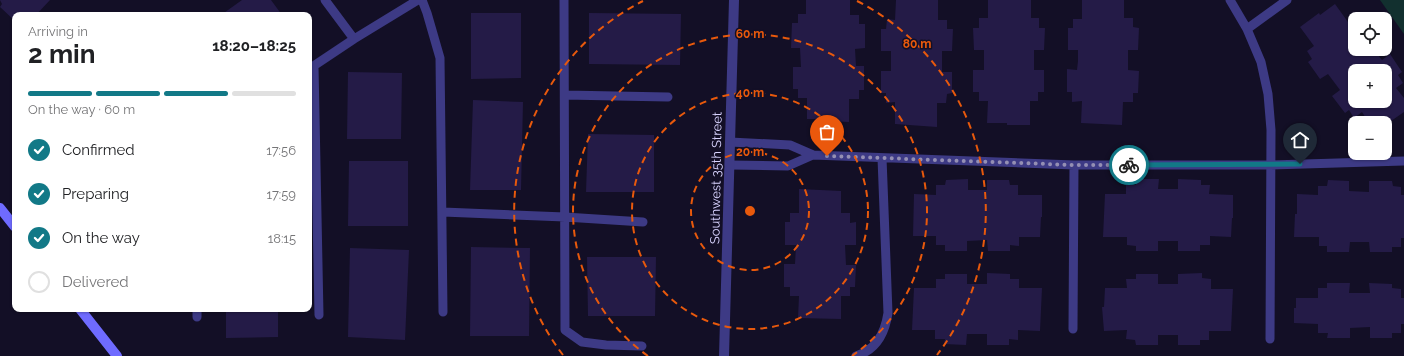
<!DOCTYPE html>
<meta charset="utf-8">
<style>
body{margin:0;font-family:Raleway,sans-serif;background:#f6f6f6;color:#202124;height:100vh;display:flex;flex-direction:column;font-size:15px;white-space:nowrap}
*{box-sizing:border-box;margin:0}
p{font-size:13px;color:#757577}
.icon{flex:none;width:22px;height:22px;fill:none;stroke:currentColor;stroke-width:2;stroke-linecap:round;stroke-linejoin:round}
.map{position:relative;flex:1;overflow:hidden}
.panel{position:absolute;left:12px;top:12px;width:300px;height:300px;display:flex;flex-direction:column;background:#fff;border-radius:8px;box-shadow:0 1px 3px #0004}
.panel>*{flex:none}
.tools{position:absolute;left:1348px;top:12px;display:grid;gap:8px}
.tools a{display:grid;place-items:center;width:44px;height:44px;border-radius:8px;background:#fff;box-shadow:0 1px 3px #0004;font-size:20px}
.pin{position:absolute;display:grid;place-items:center;width:34px;height:34px;color:#fff;margin:-41px -17px;border-radius:50% 50% 50% 0;rotate:-45deg;box-shadow:0 0 4px #0007}
.pin .icon{rotate:45deg}
.courier{position:absolute;display:grid;place-items:center;width:40px;height:40px;margin:-20px;border:3px solid #127987;border-radius:50%;background:#fff;color:#222;box-shadow:0 1px 5px #0007}
.overview em{font-style:normal;font-weight:700}
.overview div{display:flex;flex-direction:column-reverse}
.overview{display:flex;align-items:center;justify-content:space-between;height:68px;padding:0 16px}
h1{font-size:26px;font-weight:700;line-height:30px}
.bar{display:grid;grid-template-columns:repeat(4,1fr);gap:6px 4px;align-content:center;height:48px;padding:0 16px}
.bar i{height:5px;border-radius:3px;background:#e0e0e0}
.bar .current{background:#127987}
.bar p{grid-column:span 4}
ol{padding:0 16px;list-style:none}
li{display:flex;align-items:center;gap:12px;height:44px}
li p{margin-inline-start:auto}
li .icon{padding:4px;border-radius:50%;background:#127987;color:#fff;stroke-width:4}
li:last-child{color:#757577}
li i{width:22px;height:22px;border:2px solid #e0e0e0;border-radius:50%}
.map>svg:first-child{display:block}
.green{fill:#12302f}
.building{fill:#241b47;fill-rule:evenodd}
.lines{fill:none;stroke-linecap:round;stroke-linejoin:round}
.lane{stroke:#3d3a85;stroke-width:9}
.street{stroke:#3d3a85;stroke-width:10}
.secondary{stroke:#6f6bff;stroke-width:10}
.done{stroke:#948fb3;stroke-width:4;stroke-dasharray:0 7.2}
.route{stroke:#127987;stroke-width:5}
.ring{fill:none;stroke:#e8590c;stroke-width:2;stroke-dasharray:7 5}
.labels{text-anchor:middle;dominant-baseline:central;stroke-width:3;stroke-linejoin:round;paint-order:stroke}
.street-label{font-size:13px;fill:#d9d4ff;stroke:#130f26}
.centre{fill:#e8590c;stroke:#130f26;stroke-width:2}
.ring-label{font-size:12px;text-anchor:middle;font-weight:bold;fill:#e8590c;stroke:#130f26;stroke-width:3;stroke-linejoin:round;paint-order:stroke}
</style>
<div class="map">
<svg width="1404" height="356" viewBox="0 0 1404 356">
<rect width="100%" height="100%" fill="#130f26"/>
<path class="green" d="M1380,0H1404V34Z"/>
<path class="building" d="M0,0H50L36,15H15V21L0,7L2,4Z
M242,0H271L282,15H221Z
M806,0H850V15H859V24H865V48L855,49L856,66H864V90H859V99H849V122L827,121V119H807V98H798V89H793V67H801L800,48H791L792,23H798V14H806Z
M896,0H938V20H947V29H953L952,51H942V72H952V93L947,94L946,103H937V127L895,124V102L886,103V93H881V71H891V51H881V29H886L887,19L895,20Z
M988,0H1031V18H1039V28H1045L1044,50H1034V70H1044V92H1038V101H1030V125H1007V123H987L988,101H979V92H973V70H984V50H974L973,28H979V18H988Z
M1082,0H1124V18H1133V27L1139,28L1138,50H1128V70L1139,71L1138,93H1133V102H1123L1122,125L1081,123L1082,101L1072,102V92H1067V69L1077,70L1078,61V50H1068V28H1073V19H1082Z
M1335,4L1348,22L1355,17L1357,19H1355V49H1373L1382,60L1390,54L1402,72L1398,75L1403,83L1396,88L1404,98V112L1391,121L1390,119L1385,123H1369L1362,112L1354,118L1349,110L1345,113L1332,96L1340,90L1328,74L1320,79L1308,62L1312,59L1307,51L1314,46L1300,27L1319,13L1320,15ZM1355,71H1385V101H1355Z
M471,13H521V78L471,79Z
M589,13L681,14L680,65L589,64Z
M348,72L402,73L401,139H347Z
M473,100L523,102L521,190H470Z
M588,134L654,135V192H586Z
M349,161H408V226H348Z
M968,179V190H987V180H1009L1010,185H1018V195H1042V217H1041L1040,237H1019V246L1010,245V251H988L987,240L967,241V251H945V245H936V236H913L914,194L936,195V185H945L946,180Z
M1136,179H1159L1158,189H1178V179L1201,180V185H1210L1209,194L1233,195V218H1232L1231,237L1210,236V245H1200V251H1178V241H1158V251H1136V246L1127,245V237H1103L1105,194H1126V185H1136Z
M1328,180L1349,181V191L1369,192V181H1392L1393,186L1401,187V195H1404V238H1401V247H1392V252H1370L1369,242H1350L1349,252H1327V246H1319V237H1294L1295,214H1297V194L1318,195V186H1327Z
M799,189L841,191V213H850V223L856,222V245H845L846,265H856L855,287H850V296H841V319L798,318L799,296H790V287H784V264H795L796,245H785V222H790V213H799Z
M471,247L530,248L529,336H470Z
M350,248L409,250L405,340L348,337Z
M587,257H656L655,316H588Z
M987,273L1010,274V279H1019V288H1042L1040,331L1018,330V340L1009,339V345H987V334H967L966,345L944,344L945,339H935V330H912L914,288H936V279H945V274H967V284H987Z
M1202,273V278L1211,279V289H1233L1231,331H1209V340H1200V345H1178V335H1158V345H1136L1135,340L1126,339L1127,330L1104,331L1102,307H1104L1105,288H1127L1126,279H1136V274H1158V284H1178V274Z
M1327,283H1350L1349,293H1370L1369,283L1392,284V288L1401,289V298H1404V324H1401V333H1392V338H1370V327L1350,328V338H1327L1328,333H1318V324L1294,323V308H1296V298H1318V288H1327Z
M226,309H278V337L226,338Z"/>
<g class="lines">
<path class="lane" d="M325,0L354,39
M422,0L427,13L440,58L443,312
M564,0L565,330L582,342L606,345L642,346
M1230,0L1247,29L1261,62L1268,94L1271,130L1270,339
M1247,29L1287,0
M314,66L319,315
M309,69L354,39L418,0
M565,95L668,97
M730,142L790,145L813,155L1074,165H1271L1404,161
M730,165L788,166L813,155
M443,212L565,217L643,222
M197,309V317
M1073,329L1074,165
M856,356C876,350 885,333 888,313L882,158"/>
<path class="street" d="M724,356L734,0"/>
<path class="secondary" d="M0,208L15,227
M80,309L117,356"/>
</g>
<g class="lines">
<path class="done" d="M827,156L1074,165H1129"/>
<path class="route" d="M1129,165L1300,164"/>
</g>
<g class="ring">
<circle cx="750" cy="211" r="59"/>
<circle cx="750" cy="211" r="118"/>
<path d="M648 356A177 177 0 1 1 852 356"/>
<path d="M563 355A236 236 0 0 1 643 1M857 1A236 236 0 0 1 937 355"/>
</g>
<g class="labels">
<g class="street-label">
<text transform="translate(716 178) rotate(-89)">Southwest 35th Street</text>
</g>
</g>
<circle cx="750" cy="211" r="6" class="centre"/>
<g class="ring-label">
<text x="750" y="38">60 m</text>
<text x="917" y="48">80 m</text>
<text x="750" y="97">40 m</text>
<text x="750" y="156">20 m</text>
</g>
</svg>
<div class="tools">
<a><svg class="icon" aria-label="locate" viewBox="0 0 24 24"><circle cx="12" cy="12" r="6"/><path d="M12 2v4M12 18v4M2 12h4M18 12h4"/></svg></a>
<a>+</a>
<a>−</a>
</div>
<div class="pin" style="left:827px;top:156px;background:#ea580c"><svg class="icon" aria-label="bag" viewBox="0 0 24 24"><path d="M5 8h14l-1 12H6zM9 8a3 3 0 0 1 6 0"/></svg></div>
<div class="pin" style="left:1300px;top:164px;background:#1f2937"><svg class="icon" aria-label="home" viewBox="0 0 24 24"><path d="M3 11l9-7 9 7M6 9v11h12V9"/></svg></div>
<div class="courier" style="left:1129px;top:165px"><svg class="icon" aria-label="bike" viewBox="0 0 24 24"><circle cx="6" cy="16" r="4"/><circle cx="18" cy="16" r="4"/><path d="M6 16l4-8h5l3 8M10 8l3 8H6M13 5h3"/></svg></div>
<section class="panel">
<div class="overview"><div><h1>2 min</h1><p>Arriving in</p></div><em>18:20–18:25</em></div>
<div class="bar"><i class="current"></i><i class="current"></i><i class="current"></i><i></i><p>On the way · 60 m</p></div>
<ol>
<li><svg class="icon" aria-label="check" viewBox="0 0 24 24"><path d="M5 12l5 5 9-10"/></svg>Confirmed<p>17:56</p></li>
<li><svg class="icon" aria-label="check" viewBox="0 0 24 24"><path d="M5 12l5 5 9-10"/></svg>Preparing<p>17:59</p></li>
<li><svg class="icon" aria-label="check" viewBox="0 0 24 24"><path d="M5 12l5 5 9-10"/></svg>On the way<p>18:15</p></li>
<li><i></i>Delivered</li>
</ol>
</section>
</div>
